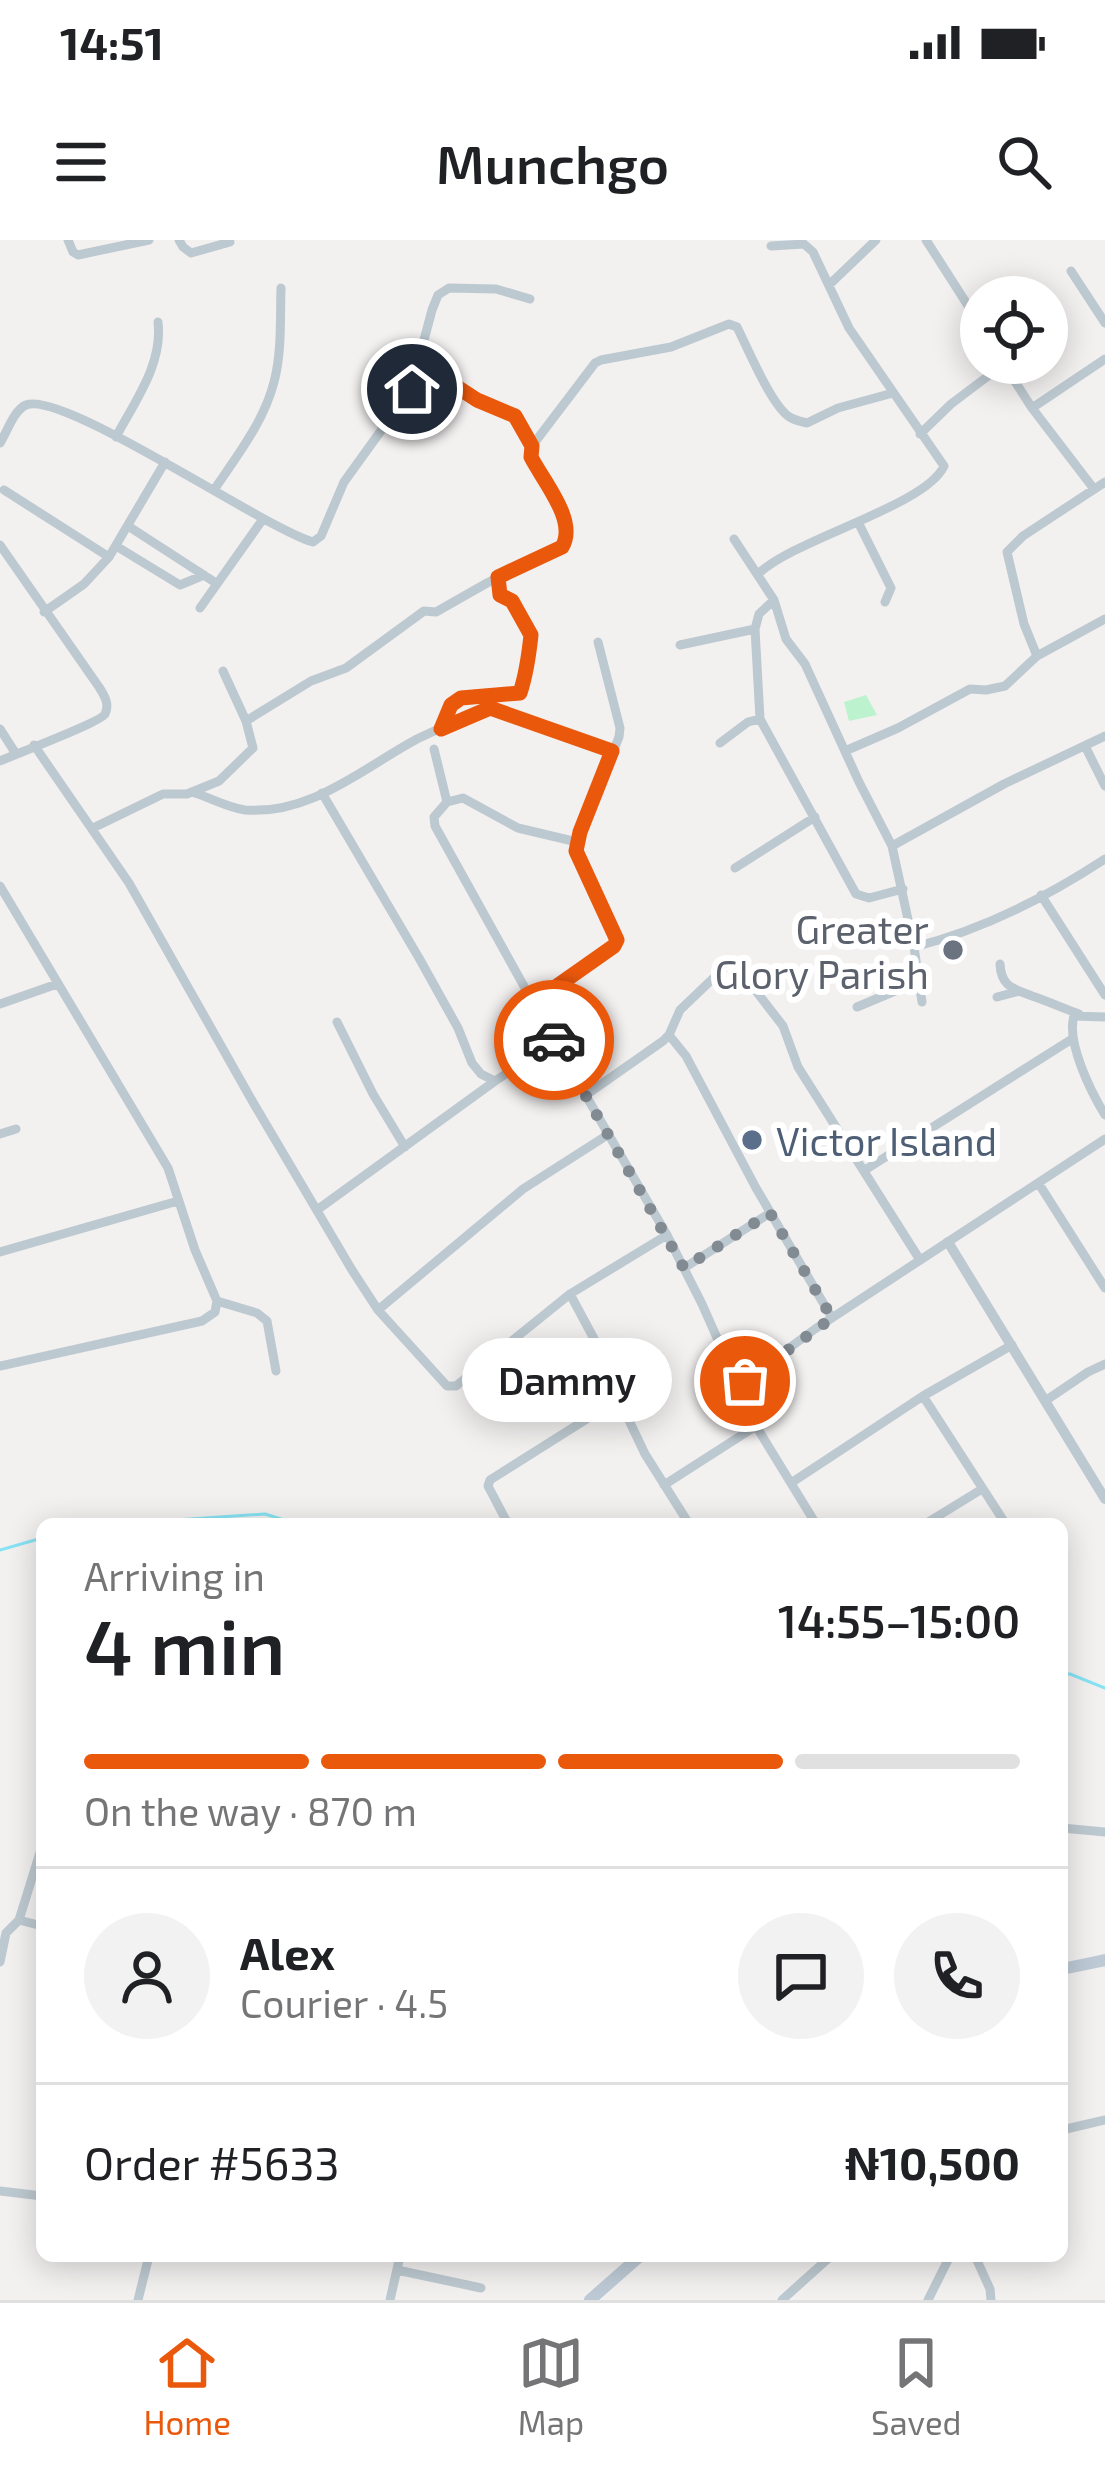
<!DOCTYPE html>
<meta charset="utf-8">
<style>
body{margin:0;font-family:"Exo 2",sans-serif;background:#f2f2f2;color:#202124;height:100vh;display:flex;flex-direction:column;font-size:45px;white-space:nowrap}
*{box-sizing:border-box;margin:0}
p{font-size:39px;color:#757577}
.icon{flex:none;width:66px;height:66px;fill:none;stroke:currentColor;stroke-width:2;stroke-linecap:round;stroke-linejoin:round}
.map{position:relative;flex:1;overflow:hidden}
.drawer{position:absolute;left:36px;top:1278px;width:1032px;height:744px;display:flex;flex-direction:column;background:#fff;border-radius:18px;box-shadow:0 6px 30px #0003}
.drawer>*{flex:none}
.tools{position:absolute;left:960px;top:36px;display:grid;gap:24px}
.tools a{display:grid;place-items:center;width:108px;height:108px;border-radius:50%;background:#fff;box-shadow:0 6px 30px #0003;font-size:60px}
.pin{position:absolute;display:grid;place-items:center;width:102px;height:102px;color:#fff;margin:-51px;border:6px solid #fff;border-radius:50%;box-shadow:0 3px 12px #0007}
.courier{position:absolute;display:grid;place-items:center;width:120px;height:120px;margin:-60px;border:9px solid #ea580c;border-radius:50%;background:#fff;color:#222;box-shadow:0 3px 15px #0007}
.bubble{position:absolute;height:84px;border-radius:42px;background:#fff;box-shadow:0 6px 30px #0003;font-size:39px;font-weight:600;line-height:84px;text-align:center}
.overview em{font-style:normal;font-weight:600}
.overview div{display:flex;flex-direction:column-reverse}
.overview{display:flex;align-items:center;justify-content:space-between;height:204px;padding:0 48px}
h1{font-size:78px;font-weight:600;line-height:90px}
.bar{display:grid;grid-template-columns:repeat(4,1fr);gap:18px 12px;align-content:center;height:144px;padding:0 48px}
.bar i{height:15px;border-radius:9px;background:#e0e0e0}
.bar .active{background:#ea580c}
.bar p{grid-column:span 4}
.line{display:flex;align-items:center;gap:30px;padding:0 48px;border-top:3px solid #e0e0e0}
.line div{flex:1}
.round{display:grid;place-items:center;flex:none;width:126px;height:126px;border-radius:63px;background:#f2f2f2}
.status{display:flex;justify-content:space-between;align-items:center;height:84px;padding:0 60px;background:#fff;direction:ltr}
.status svg{height:33px;fill:currentColor}
header{display:flex;justify-content:space-between;align-items:center;height:156px;padding:0 48px;background:#fff;font-size:54px;font-weight:600}
.tab-bar{display:flex;justify-content:space-around;align-items:center;height:168px;border-top:3px solid #e0e0e0;background:#fff;font-size:33px;color:#757577}
.tab-bar a{display:grid;justify-items:center;gap:6px}
.tab-bar .active{color:#ea580c}
.map>svg:first-child{display:block}
.green{fill:#bcf3ce}
.lines{fill:none;stroke-linecap:round;stroke-linejoin:round}
.stream{stroke:#86e3f3;stroke-width:3}
.minor{stroke:#bdc9d0;stroke-width:9}
.tertiary{stroke:#bdc9d0;stroke-width:10}
.secondary{stroke:#bdcad5;stroke-width:12}
.done{stroke:#838b92;stroke-width:12;stroke-dasharray:0 21.6}
.route{stroke:#ea580c;stroke-width:15}
.worship-dot{fill:#6b7280;stroke:#fff;stroke-width:4.5}
.service-dot{fill:#5c6f8a;stroke:#fff;stroke-width:4.5}
.labels{text-anchor:middle;dominant-baseline:central;stroke-width:12;stroke-linejoin:round;paint-order:stroke}
.worship-label{font-size:39px;fill:#5b616d;stroke:#fff;text-anchor:end}
.service-label{font-size:39px;fill:#4e5e75;stroke:#fff;text-anchor:start}
</style>
<div class="status"><b>14:51</b><svg viewBox="0 0 49 12"><path d="M0 12V9h3v3zM5 12V6h3v6zM10 12V3h3v9zM15 12V0h3v12zM26 1h20v11H26zM47 4h2v5h-2z"/></svg></div>
<header><svg class="icon" aria-label="menu" viewBox="0 0 24 24"><path d="M4 6h16M4 12h16M4 18h16"/></svg>Munchgo<svg class="icon" aria-label="search" viewBox="0 0 24 24"><circle cx="10" cy="10" r="6"/><path d="M15 15l6 6"/></svg></header>
<div class="map">
<svg width="1105" height="2060" viewBox="0 0 1105 2060">
<rect width="100%" height="100%" fill="#f3f0f0"/>
<path class="green" d="M866,455L877,475L849,481L844,462Z"/>
<g class="lines">
<path class="stream" d="M117,1284L265,1274L297,1284
M0,1310L42,1298
M1062,1434H1070L1105,1448"/>
<path class="minor" d="M68,0L73,12L78,15L149,0
M179,0L183,7L191,13L230,2
M926,0L981,86
M1071,31L1105,83
M830,44L876,0
M1003,123L1032,168L1094,249
M1032,168L1105,119
M920,194L951,164L1004,124
M116,197C135,161 163,124 158,82
M0,203C7,192 14,170 26,165C63,150 262,287 313,302L321,296L344,242L411,149L432,70L438,55L449,48L496,49L530,59
M532,206L595,123L601,120L671,107L729,84L737,87C748,109 770,162 788,176C795,181 800,181 807,183L838,168L893,153
M4,250L109,317
M214,250C236,217 264,182 274,142C282,112 280,79 281,48
M858,282L891,348L885,362
M128,286L216,343
M734,299L774,360L786,399L805,424L859,542L892,606L914,707L922,762
M0,305L99,447C104,455 110,464 105,474C101,482 16,514 0,521
M116,306L180,345L204,335
M758,334C796,298 926,266 944,226L849,88L813,12L804,4L771,6
M774,360L759,374L755,389L760,479L856,654L869,658L903,649
M200,368L263,279
M44,372L84,344L109,317L165,222
M680,405L755,389
M1037,416L1024,384L1007,312L1023,296L1105,242
M246,481L311,441L346,428L424,371L436,372L487,343L566,303L567,286L531,217L532,206L515,176L477,160L454,145L417,133
M0,489L16,514
M441,489C459,445 477,455 520,453L525,439L531,395L511,361L499,355L498,337
M720,503L748,482L760,479
M34,505L129,643L254,864L352,1030L378,1070L447,1146H456L570,1054L667,995
M1085,506L1105,546
M434,509L447,562
M845,511L898,488L970,449L986,450L1005,446L1037,416L1105,379
M192,552C209,557 228,568 245,570C311,575 363,528 417,499C439,488 463,479 486,468L612,511
M322,553L419,718L458,788L472,823L481,834L495,841
M93,588L163,554H187L219,541L253,508L246,481L223,431
M577,602L518,588L463,558L447,562L434,577L435,586L560,811L667,995L702,1064L756,1186L816,1284
M892,606L1004,544L1105,496
M735,628L815,577
M0,646L168,928L195,1010L217,1061
M1041,655L1105,755
M914,707C982,690 1047,657 1105,619
M1000,724C1001,747 1014,749 1032,756C1047,761 1063,768 1079,774
M997,757L1016,752
M533,763L614,706L617,701L576,611L580,593L619,497L620,488L598,402
M0,764L57,744
M857,767L919,741
M1105,777L1074,776C1066,802 1091,852 1105,875
M337,782L373,854L405,907
M669,795L686,816L756,948L832,1078
M586,855L663,801L669,795L680,770L724,728L739,729L783,786L798,827L920,1020
M0,894L16,889
M865,930L1072,799
M1039,944L1105,1048
M317,970L495,841L555,802
M0,1012L178,961
M684,1028L770,973
M570,1054L607,1123L625,1172L645,1214L689,1284
M217,1061L257,1073L267,1081L276,1131
M378,1070L523,949L609,894
M0,1126L202,1081L215,1072L217,1061
M738,1149L754,1134L815,1089L1105,899
M923,1156L1005,1283
M1045,1161L1088,1132L1105,1124
M791,1243L923,1156L1012,1105
M664,1245L756,1186
M508,1284L488,1246L490,1240L620,1158
M925,1284L982,1249
M1062,1588L1105,1592
M19,1680L42,1686
M0,1722L6,1693L19,1680L42,1606
M1062,1890L1105,1880
M0,1951L42,1956
M975,2016L990,2049L991,2060
M397,2030L481,2048
M138,2060L149,2016
M390,2060L400,2016
M782,2060L831,2016
M928,2060L950,2016"/>
<path class="tertiary" d="M948,1002L1105,1259"/>
<path class="secondary" d="M1062,1729L1105,1720
M590,2060L640,2016"/>
</g>
<g class="lines">
<path class="done" d="M554,800L684,1028L770,973L832,1078L745,1141"/>
<path class="route" d="M412,149L417,133L454,145L477,160L515,176L532,206L531,217C543,241 578,281 562,307L498,337L500,355L512,361L531,395C529,414 526,435 520,453L461,458L451,465L441,489L490,468L612,511L580,592L576,611L617,700L614,706L533,763L554,800"/>
</g>
<circle class="worship-dot" cx="953" cy="710" r="12"/>
<circle class="service-dot" cx="752" cy="900" r="12"/>
<g class="labels">
<g class="worship-label">
<text x="929" y="688">Greater<tspan x="929" dy="45">Glory Parish</tspan></text>
</g>
<g class="service-label">
<text x="776" y="900">Victor Island</text>
</g>
</g>
</svg>
<div class="tools">
<a><svg class="icon" aria-label="locate" viewBox="0 0 24 24"><circle cx="12" cy="12" r="6"/><path d="M12 2v4M12 18v4M2 12h4M18 12h4"/></svg></a>
</div>
<div class="pin" style="left:745px;top:1141px;background:#ea580c"><svg class="icon" aria-label="bag" viewBox="0 0 24 24"><path d="M5 8h14l-1 12H6zM9 8a3 3 0 0 1 6 0"/></svg></div>
<div class="pin" style="left:412px;top:149px;background:#1f2937"><svg class="icon" aria-label="home" viewBox="0 0 24 24"><path d="M3 11l9-7 9 7M6 9v11h12V9"/></svg></div>
<div class="courier" style="left:554px;top:800px"><svg class="icon" aria-label="car" viewBox="0 0 24 24"><path d="M5 17H2v-5l4-1 3-4h7l3 4 3 1v5h-3M9 17h6M6 11h13"/><circle cx="7" cy="17" r="2"/><circle cx="17" cy="17" r="2"/></svg></div>
<div class="bubble" style="left:462px;top:1098px;width:210px">Dammy</div>
<section class="drawer">
<div class="overview"><div><h1>4 min</h1><p>Arriving in</p></div><em>14:55–15:00</em></div>
<div class="bar"><i class="active"></i><i class="active"></i><i class="active"></i><i></i><p>On the way · 870 m</p></div>
<div class="line" style="height:216px"><a class="round"><svg class="icon" aria-label="person" viewBox="0 0 24 24"><circle cx="12" cy="8" r="4"/><path d="M4 21q1-7 8-7t8 7"/></svg></a><div><b>Alex</b><p>Courier · 4.5</p></div><a class="round"><svg class="icon" aria-label="chat" viewBox="0 0 24 24"><path d="M4 5h16v11H9l-5 4z"/></svg></a><a class="round"><svg class="icon" aria-label="phone" viewBox="0 0 24 24"><path d="M5 4h4l2 5-3 2q2 4 5 5l2-3 5 2v4C11 20 4 13 5 4z"/></svg></a></div>
<div class="line" style="height:156px"><div>Order #5633</div><b>₦10,500</b></div>
</section>
</div>
<nav class="tab-bar">
<a class="active"><svg class="icon" aria-label="home" viewBox="0 0 24 24"><path d="M3 11l9-7 9 7M6 9v11h12V9"/></svg>Home</a>
<a><svg class="icon" aria-label="map" viewBox="0 0 24 24"><path d="M3 6l6-2 6 2 6-2v14l-6 2-6-2-6 2zM9 4v14M15 6v14"/></svg>Map</a>
<a><svg class="icon" aria-label="saved" viewBox="0 0 24 24"><path d="M7 4h10v16l-5-4-5 4z"/></svg>Saved</a>
</nav>
